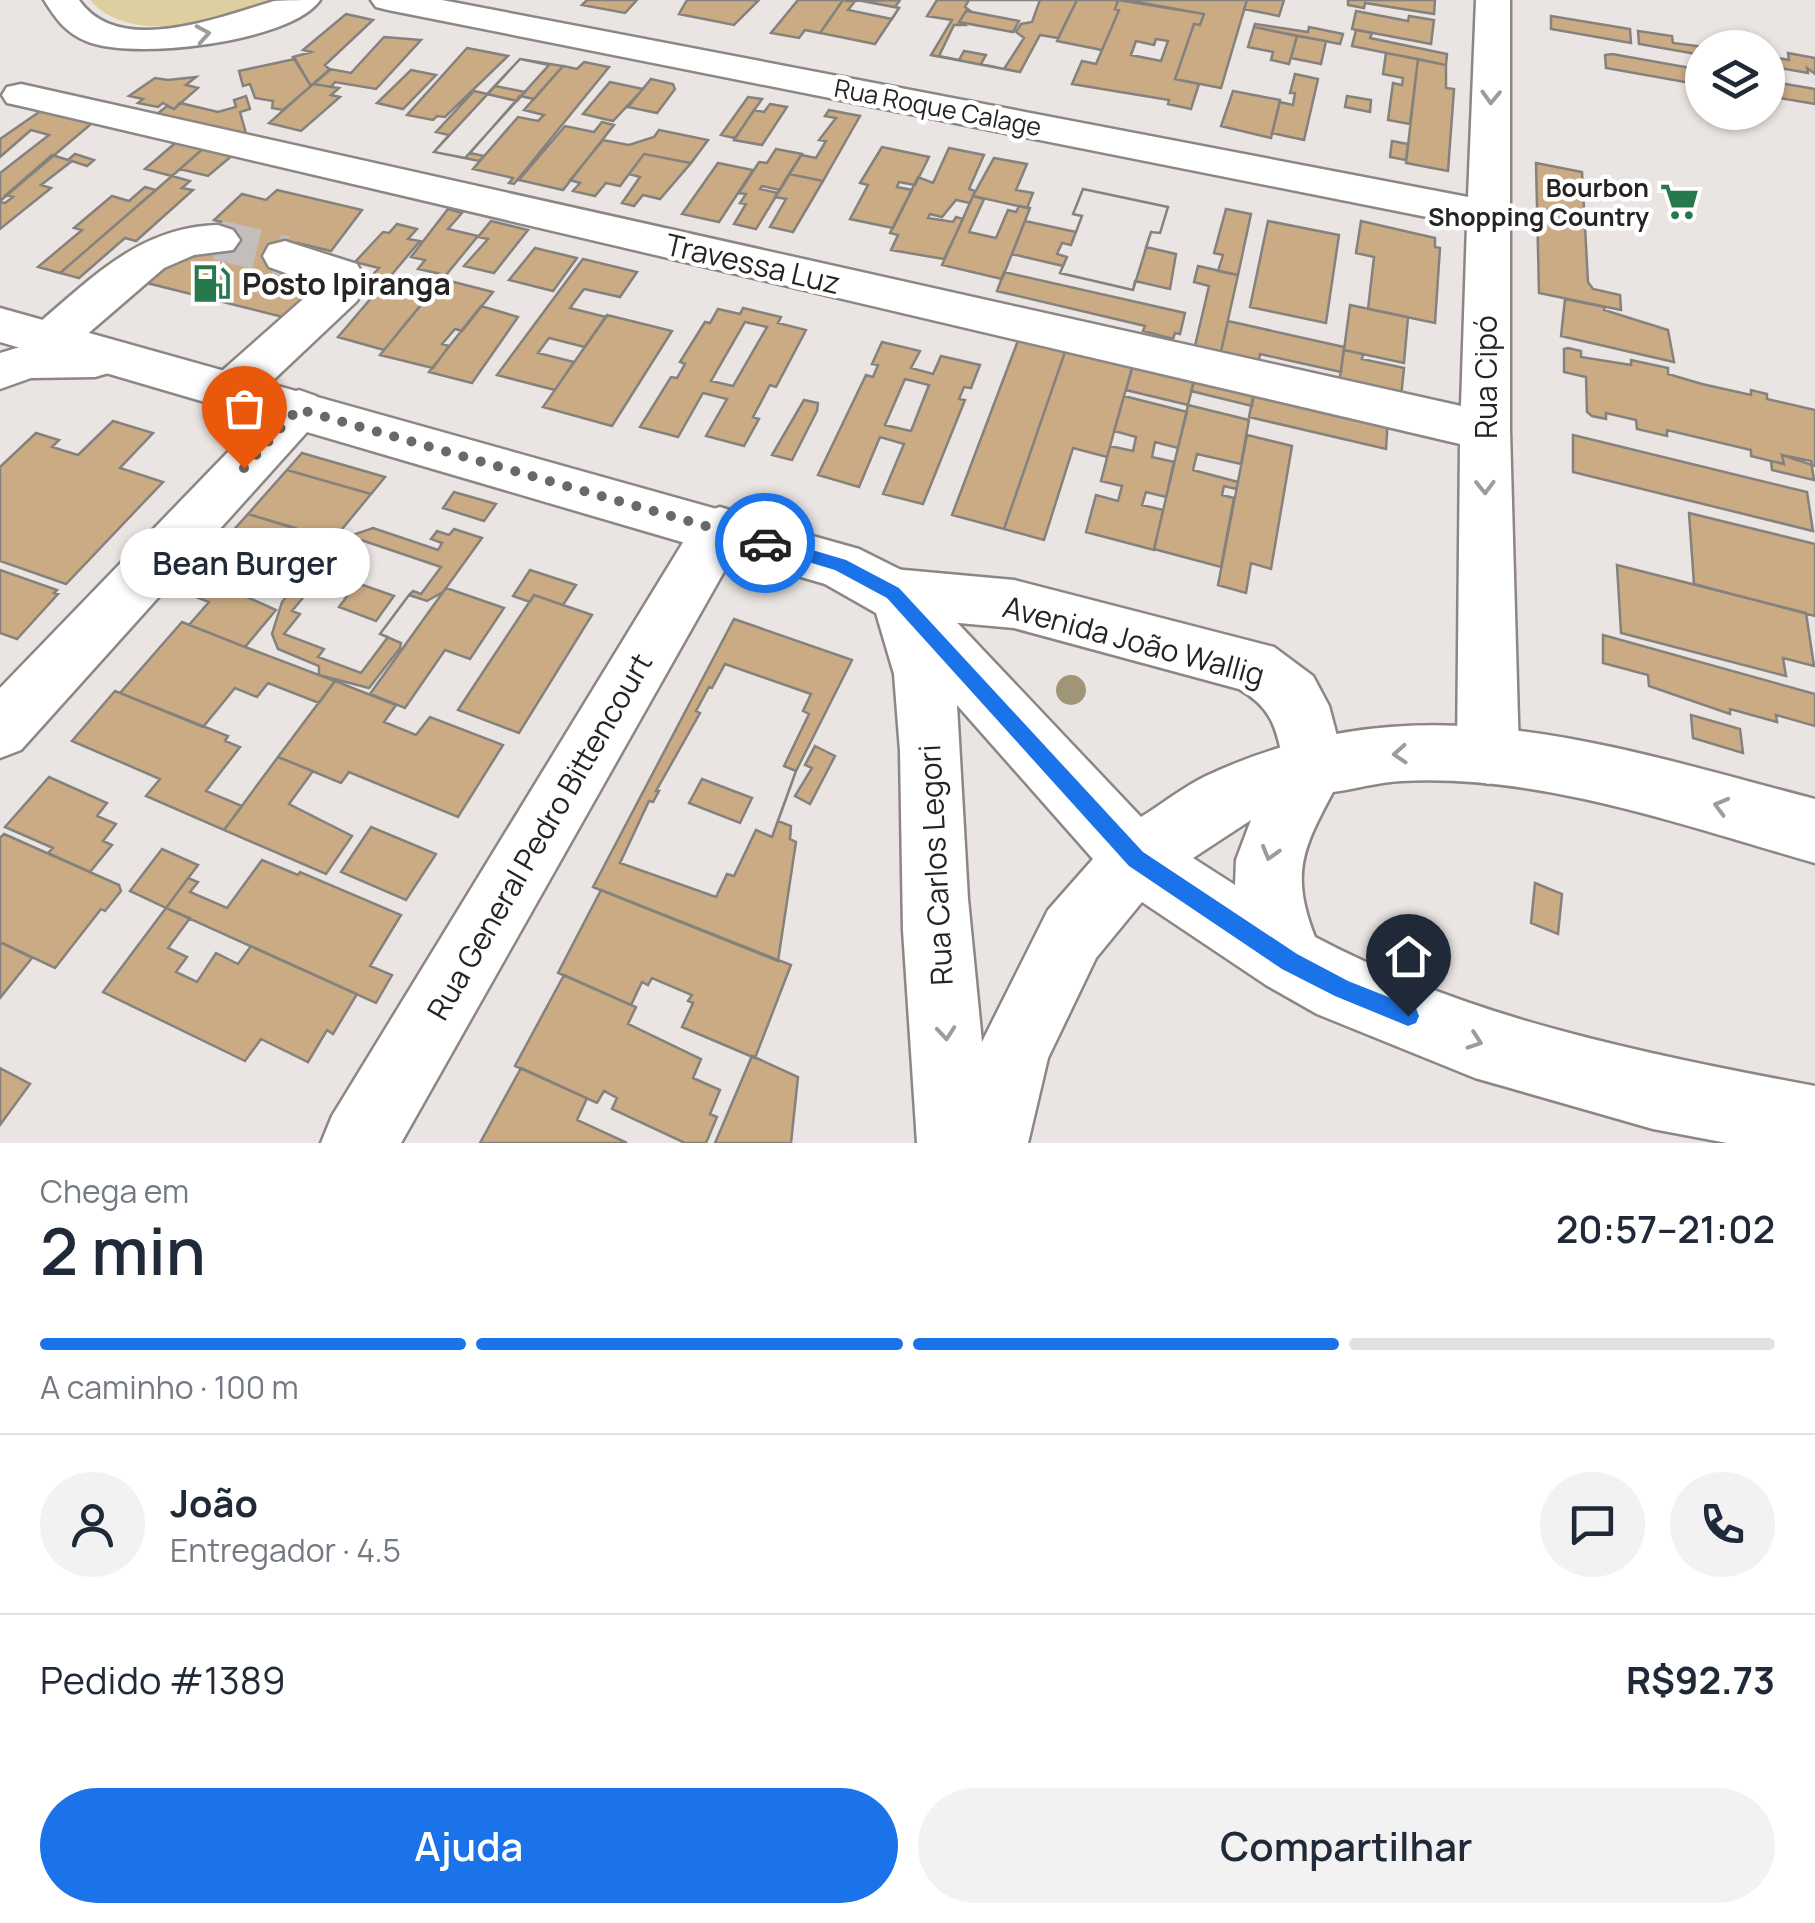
<!DOCTYPE html>
<html lang="pt">
<meta charset="utf-8">
<style>
body{margin:0;font-family:Manrope,sans-serif;background:#f2f2f3;color:#1f2937;height:100vh;display:flex;flex-direction:column;font-size:38px;white-space:nowrap}
*{box-sizing:border-box;margin:0}
p{font-size:32px;color:#747a83}
.icon{flex:none;width:55px;height:55px;fill:none;stroke:currentColor;stroke-width:2;stroke-linecap:round;stroke-linejoin:round}
.map{position:relative;height:1143px;overflow:hidden}
.drawer{display:flex;flex-direction:column;background:#fff;flex:1}
.drawer>*{flex:none}
.buttons{position:absolute;left:1685px;top:30px;display:grid;gap:20px}
.buttons a{display:grid;place-items:center;width:100px;height:100px;border-radius:50%;background:#fff;box-shadow:0 2px 8px #0004;font-size:50px}
.pin{position:absolute;display:grid;place-items:center;width:85px;height:85px;color:#fff;margin:-102px -42px;border-radius:50% 50% 50% 0;rotate:-45deg;box-shadow:0 0 10px #0007}
.pin .icon{rotate:45deg}
.courier{position:absolute;display:grid;place-items:center;width:100px;height:100px;margin:-50px;border:8px solid #1a73e8;border-radius:50%;background:#fff;color:#222;box-shadow:0 2px 12px #0007}
.bubble{position:absolute;height:70px;border-radius:35px;background:#fff;box-shadow:0 2px 8px #0004;font-size:32px;font-weight:600;line-height:70px;text-align:center}
.overview em{font-style:normal;font-weight:600}
.overview div{display:flex;flex-direction:column-reverse}
.overview{display:flex;align-items:center;justify-content:space-between;height:170px;padding:0 40px}
h1{font-size:65px;font-weight:600;line-height:75px}
.bar{display:grid;grid-template-columns:repeat(4,1fr);gap:15px 10px;align-content:center;height:120px;padding:0 40px}
.bar i{height:12px;border-radius:8px;background:#e0e1e3}
.bar .on{background:#1a73e8}
.bar p{grid-column:span 4}
.line{display:flex;align-items:center;gap:25px;padding:0 40px;border-top:2px solid #e0e1e3}
.line div{flex:1}
.round{display:grid;place-items:center;flex:none;width:105px;height:105px;border-radius:52px;background:#f2f2f3}
.button{display:flex;gap:20px;margin-top:auto;padding:20px 40px}
.button a{flex:1;height:115px;border-radius:60px;background:#1a73e8;color:#fff;font-size:40px;font-weight:600;line-height:115px;text-align:center}
.button a+a{background:#f2f2f3;color:#1f2937}
.map>svg:first-child{display:block}
.green{fill:#ddcfa0}
.building{fill:#caab84;stroke:#85827e;stroke-width:2.5;fill-rule:evenodd}
.lines{fill:none;stroke-linecap:round;stroke-linejoin:round}
.minor-tunnel{stroke:#c3bebc;stroke-width:40;stroke-dasharray:40 20;stroke-linecap:butt}
.minor-casing{stroke:#8c8784;stroke-width:5}
.major-casing{stroke:#8c8784;stroke-width:5}
.minor{fill:#fff;fill-rule:evenodd}
.major{fill:#fff;fill-rule:evenodd}
.tree{fill:#a09576}
.oneway{stroke:#9d9c9c}
.route{fill:#1a73e8}
.done{stroke:#6b6866;stroke-width:10;stroke-dasharray:0 18}
.labels{text-anchor:middle;dominant-baseline:central;stroke-width:9;stroke-linejoin:round;paint-order:stroke}
.far-street-label{font-size:25px;fill:#262423;stroke:#fff}
.far-poi-label{font-size:25px;font-weight:bold;fill:#262423;stroke:#fff;text-anchor:end}
.street-label{font-size:30px;fill:#262423;stroke:#fff}
.poi-label{font-size:30px;font-weight:bold;fill:#262423;stroke:#fff;text-anchor:start}
</style>
<div class="map">
<svg width="1815" height="1143" viewBox="0 0 1815 1143">
<rect width="100%" height="100%" fill="#eae5e2"/>
<path class="green" d="M90,0H278C231,22 129,47 90,0Z"/>
<path class="building" d="M587,0H637L625,13L582,5Z
M687,0H753L758,1L734,25L679,14Z
M798,0H848H843L820,33L805,30L799,38L771,33Z
M843,0L847,1L900,0L895,7L899,8L875,44L820,33Z
M856,0H857L899,8L892,19L848,10Z
M937,0H1077L1058,38L1040,35L1020,72L931,55L952,20L927,16Z
M969,0H1040L1032,22L1021,24L1016,32L1024,38L1004,69L981,64L986,55L964,51L959,60L939,56L954,25H964L959,22L966,11L972,12L965,7Z
M1077,0H1118L1115,9L1119,10L1102,50L1057,41Z
M1118,0L1204,14L1200,25L1194,24L1175,79L1199,84L1191,109L1168,104L1169,100L1072,84L1082,61L1096,64L1119,10L1115,9Z
M1126,0H1247L1221,88L1175,79L1194,24L1200,25L1204,14Z
M1247,0H1284L1279,16L1244,9Z
M1348,0H1435L1434,14L1365,3L1364,8L1348,5Z
M966,11L972,12L1019,21L1013,32L959,22Z
M1356,11L1408,21L1409,16L1434,20L1431,44L1352,29Z
M346,14L373,20L325,65L330,70L311,86L293,57L311,52L303,50Z
M1551,16L1630,29L1631,43L1551,29Z
M1255,24L1308,32L1309,27L1343,34L1340,44L1254,27Z
M1254,27L1297,36L1289,64L1271,60L1273,52L1248,47Z
M1356,30L1372,33L1370,38L1447,54L1446,65L1352,46Z
M1638,31L1672,36L1673,43L1712,48H1702V55L1639,44Z
M1297,36L1326,41L1321,64L1291,58Z
M384,37L421,40L376,89L335,82L331,87L313,84L330,69L351,73Z
M1156,39L1168,41L1161,61L1131,55L1136,41L1154,45Z
M467,48L508,56L445,117L437,116L433,120L407,115Z
M1386,53L1418,59L1410,124L1388,120L1393,83L1402,85L1403,78L1383,74Z
M1788,53L1815,58V74L1807,68L1808,73L1768,66V56L1789,60Z
M1612,54L1702,70V85L1606,68L1605,55Z
M295,59L311,86L283,110L272,108L273,101L255,98L250,84L243,86L239,71Z
M520,59L549,65L465,158L434,152Z
M520,59L563,66L534,99L520,96L470,153L484,156L479,161L434,152L449,135L436,132L474,91L487,94Z
M1418,59L1446,65V88L1454,89L1448,171L1406,163Z
M584,62L609,67L514,184L509,183L513,178L473,169L518,117L538,121L544,115L524,110L563,66L577,69Z
M411,70L436,75L403,109L377,103Z
M1295,74L1318,79L1304,140L1272,133L1280,102L1293,105L1295,93H1290Z
M196,77L186,85L198,88L174,109L163,103L158,107L138,103L143,99L129,96L155,78L168,80Z
M651,79L673,84L675,89L657,113L628,107Z
M1768,81L1815,89V104L1768,96Z
M610,82L643,89L613,121L583,114Z
M313,84L339,88L331,95L340,97L301,131L269,123Z
M495,86L525,92L517,101L487,94Z
M1233,91L1280,100L1271,138L1221,126Z
M246,96L250,109L240,112L247,137L156,115L167,106L174,109L180,103L218,112L236,107L234,100Z
M1347,96L1371,100L1370,112L1345,107Z
M748,97L762,99L735,138L721,135Z
M770,104L787,107L762,145L734,140L754,110L764,112Z
M42,110L98,118L0,201V173L49,135L31,130L0,157V139Z
M829,110L860,116L823,181L789,174L801,155L816,158L826,141L819,140L836,118L825,116Z
M602,122L614,125L563,190L519,180L565,126L594,132Z
M659,130L708,140L691,163L644,154L620,186L606,183L595,196L573,191L580,183L570,180L603,140L629,145L654,137Z
M180,139L206,146L172,176L145,169Z
M1392,141L1408,144L1406,160L1390,157Z
M206,146L234,154L208,176L180,169Z
M882,147L929,157L915,185L899,182L897,187L912,190L893,228L850,219L868,185L860,183Z
M949,148L984,155L969,189L975,191L970,203L956,200L942,217L930,214L928,218L953,222L956,217L963,219L944,259L891,250L898,235L890,233L918,177L933,183Z
M776,149L802,154L780,190L762,186L760,189L778,193L756,229L734,224L746,204L740,203L746,194L739,193L759,162L767,163Z
M75,154L94,160L87,166L72,161L41,185L51,188L0,229V202L5,203L13,197L6,195L52,155L68,160Z
M644,154L691,163L660,199L643,195L634,206L622,203L640,177L629,174Z
M994,158L1027,164L1016,190L1033,193L1027,208L973,196Z
M718,163L753,170L719,222L682,214Z
M1536,163L1582,172L1588,282L1593,289L1620,295L1621,310L1539,293Z
M789,174L823,181L793,232L770,227L786,199L775,197Z
M172,176L190,181L182,188L193,190L136,241L125,238L79,278L60,273Z
M145,187L156,190L60,273L38,267L82,230L74,228L112,196L129,201Z
M1083,189L1168,207L1160,233L1151,232L1133,290L1060,273L1067,257L1057,254L1062,243L1071,245L1082,216L1073,214Z
M1083,189L1168,207L1160,233L1151,232L1146,247L1176,254L1170,289L1135,281L1133,290L1060,273L1063,266L1012,254L1025,221L1076,232L1082,216L1073,214Z
M277,190L362,210L331,251L297,243L272,269L325,282L291,319L147,283L185,248L204,253L233,225L214,220L242,194L266,200Z
M973,196L984,199L969,232L996,238L1008,210L1016,212L1019,206L1030,208L1002,279L942,265Z
M448,209L462,213L448,229L478,236L446,275L418,269L425,260L411,257Z
M1226,209L1251,214L1238,275L1218,271L1223,255L1214,253Z
M491,221L528,230L494,273L464,266L488,239L478,237Z
M1268,221L1339,235L1326,323L1250,307Z
M1361,221L1435,238V247L1440,248L1435,323L1368,309L1374,257L1356,253Z
M397,224L417,229L408,239L420,241L382,286L366,282L379,268L355,262L383,232L389,233Z
M535,248L577,258L553,291L509,280Z
M583,259L637,272L620,297L584,289L570,308L606,317L585,347L549,338L538,353L574,362L555,390L497,375Z
M1198,266L1238,275L1220,356L1194,350L1209,286L1194,282Z
M1004,272L1185,313L1180,334L1175,333L1173,339L1143,331L1145,326L997,291Z
M390,276L435,288L384,350L338,337Z
M442,279L493,292L462,331L455,329L442,344L449,346L433,368L380,355Z
M1565,299L1605,307L1604,310L1668,330L1674,362L1561,336Z
M1350,305L1408,317L1404,363L1344,350Z
M481,306L518,317L472,383L429,372Z
M743,308L781,317L778,323L806,330L776,387L770,385L753,417L759,419L744,446L706,436L727,399L703,393L678,437L640,427L671,377L677,378L685,364L680,362L705,322L710,323L718,309L740,314ZM745,322L767,327L733,386L711,381Z
M607,315L672,331L612,426L543,407Z
M1228,321L1344,347L1341,372L1260,354L1258,365L1220,356Z
M1019,338L1066,349L1004,529L952,515Z
M882,342L920,351L911,368L933,374L941,356L980,365L971,388L964,387L959,399L965,400L923,504L883,494L904,444L880,437L859,487L818,475L866,375L873,377L878,365L872,364ZM905,379L929,385L911,431L885,425Z
M1568,348L1581,351V357L1631,365V360L1668,368V374L1702,384L1751,395V390L1767,394V399L1815,410V466L1782,455L1784,464L1771,461L1751,456V450L1667,430V436L1637,429L1636,420L1606,413V419L1592,416L1587,412L1586,377L1564,372V349Z
M1066,349L1133,364L1107,457L1073,448L1044,540L1004,529Z
M1344,350L1363,354L1362,359L1404,368L1401,397L1339,383Z
M1135,359L1196,373L1188,405L1126,390Z
M1196,373L1255,387L1252,406L1191,391Z
M1255,387L1388,418L1386,449L1249,417Z
M1124,396L1187,412L1178,448L1155,442L1152,457L1174,462L1166,497L1146,492L1142,505L1163,510L1154,550L1086,532L1096,495L1118,501L1122,486L1101,481L1110,446L1133,451L1136,437L1114,431Z
M804,400L818,403L817,411L792,460L772,455Z
M1188,405L1249,420L1241,464L1197,454L1193,470L1238,482L1236,489L1224,486L1222,495L1234,498L1221,567L1154,549Z
M113,421L153,433L120,468L163,482L66,584L0,561V467L36,433L59,440L52,447L78,455Z
M1247,435L1292,446L1271,569L1251,563L1246,593L1218,585Z
M1573,435L1807,492L1813,531L1573,472Z
M302,453L385,477L371,494L287,470Z
M1782,455L1811,461L1814,480L1772,470L1771,461L1784,464Z
M287,470L371,494L333,540L248,514Z
M454,492L496,504L484,521L443,508Z
M1689,513L1815,544V616L1694,584Z
M248,514L295,528L238,593L276,610L245,647L189,625L209,602L196,597L206,586L189,580Z
M373,528L438,550L442,543L431,539L437,531L449,535L454,529L482,538L443,592L427,601L409,595L380,634L401,643L400,648L369,688L319,675V666L278,649L272,634L282,602L298,582L311,576L341,539Z
M361,540L441,567L421,594L413,591L409,595L380,634L388,637L361,673L318,657L324,649L284,634L300,614L292,611L338,555L346,558Z
M1617,565L1806,613L1814,666L1783,658L1786,676L1621,633Z
M0,570L57,590L54,593L58,594L17,639L0,633Z
M530,570L576,585L563,605L534,595L530,602L513,596Z
M357,583L394,596L376,621L339,607Z
M446,588L504,608L470,659L445,650L405,708L370,694Z
M534,595L592,615L519,733L458,710Z
M734,619L852,660L796,771L778,821L791,826L790,839L796,842L778,961L593,887Z
M182,622L245,647L335,681L319,703L268,683L257,697L235,688L203,727L120,693Z
M1603,635L1815,694V726L1776,715L1777,722L1730,709V714L1649,686L1648,675L1603,663Z
M725,664L811,694L803,711L809,714L784,766L796,771L772,837L756,830L734,876L727,874L716,897L620,863L649,801L653,802L659,791H656L700,713L696,711L709,687L712,688Z
M335,681L396,705L384,722L416,735L430,717L503,745L458,817L349,772L341,783L278,757Z
M115,691L228,736L225,741L240,747L206,791L242,806L224,830L146,796L160,779L72,741Z
M1691,715L1740,729L1743,753L1693,738Z
M815,746L835,756L810,804L795,796L812,768L805,765Z
M278,757L313,771L289,804L352,836L326,874L224,830Z
M49,777L107,803L97,816L116,824L103,841L112,845L90,872L48,853L53,848L5,827Z
M702,779L752,798L740,823L689,803Z
M371,827L436,854L406,900L341,872Z
M4,834L119,885L121,891L105,911L101,909L55,968L0,942V838Z
M162,849L198,865L166,908L130,891Z
M262,860L298,875L300,872L401,915L370,966L392,975L376,1003L166,908L188,878L198,882L190,892L227,908Z
M1535,883L1562,894L1558,934L1531,923Z
M601,890L791,965L755,1058L682,1027L693,1003L688,1001L692,995L652,978L648,985L642,982L631,1005L558,973Z
M166,908L190,918L168,948L187,957L176,972L197,982L216,953L238,964L251,946L357,994L333,1034L327,1030L308,1062L261,1039L245,1061L103,992Z
M0,942L32,958L0,998Z
M564,975L636,1007L628,1024L701,1059L693,1078L720,1090L710,1114L717,1117L706,1143H685L612,1109L617,1098L604,1091L597,1103L515,1066Z
M752,1056L798,1077L791,1143H715Z
M0,1068L30,1084L0,1125Z
M521,1068L587,1098L577,1120L627,1143H480Z"/>
<g class="lines">
<path class="minor-tunnel" d="M218,240L285,256"/>
<defs>
<path id="minor" d="M44,0H79C119,58 220,17 274,1C287,0 306,0 320,0C292,42 132,61 86,41C65,32 56,19 44,0Z
M371,0H442L1468,197L1476,0H1510V431L1519,755L1510,776L1488,784L1466,776L1457,755L1460,444L21,106L7,103L2,95L7,87L21,84L1461,406L1467,225L388,10L376,7Z
M218,225L233,230L240,240L233,250L194,255L164,268L77,343L112,348L119,360L112,372L95,377L31,378L0,389V353L30,344L28,339L34,327C91,279 139,227 218,225Z
M285,241L357,264C365,278 365,287 357,301L249,403L232,408L215,403L208,390L215,377L319,285L269,267L263,256L269,245Z
M299,390L316,396L324,409L316,422L21,750L0,758V688L282,396Z
M720,507L739,513L747,529L739,545L401,1143H321L332,1116L701,513Z
M893,569L1014,580L1274,647L1313,676L1329,706L1345,766L1336,787L1314,795L1292,787C1274,745 1285,715 1239,689L1014,628L893,617L873,610L865,593L873,576Z"/>
<path id="major" d="M0,308L859,549L913,576L1141,817C1162,804 1183,787 1206,776C1417,677 1604,744 1815,799V863C1682,825 1542,774 1401,781C1379,782 1355,789 1333,792C1303,848 1290,874 1315,937C1470,1019 1644,1054 1815,1086V1143H1727L1653,1129L1475,1078L1317,1014L1266,985L1142,902L1096,958L1048,1058L1028,1143H917L903,930L900,751L894,674L876,613L825,584L0,342ZM957,705L1093,859L1048,910L982,1042L968,899ZM1251,820L1236,860L1235,885L1193,858Z"/>
</defs>
<use href="#minor" class="minor-casing"/>
<use href="#major" class="major-casing"/>
<use href="#minor" class="minor"/>
<use href="#major" class="major"/>
</g>
<circle class="tree" cx="1071" cy="690" r="15"/>
<defs><path id="oneway-chevron" d="M-2-3.5L2.5 0L-2 3.5" fill="none" stroke-width="1.6" stroke-linecap="round" stroke-linejoin="round" transform="scale(2.5)"/></defs>
<g class="oneway">
<use href="#oneway-chevron" transform="translate(203 34) rotate(-10)"/>
<use href="#oneway-chevron" transform="translate(1491 97) rotate(92)"/>
<use href="#oneway-chevron" transform="translate(1485 487) rotate(89)"/>
<use href="#oneway-chevron" transform="translate(1400 754) rotate(176)"/>
<use href="#oneway-chevron" transform="translate(1721 806) rotate(-165)"/>
<use href="#oneway-chevron" transform="translate(1270 853) rotate(106)"/>
<use href="#oneway-chevron" transform="translate(946 1033) rotate(85)"/>
<use href="#oneway-chevron" transform="translate(1475 1041) rotate(19)"/>
</g>
<path class="route" d="M765,536L846,560L899,588L1143,852L1297,954L1348,981L1416,1008L1419,1016L1416,1023L1408,1026L1335,996L1282,969L1129,866L887,598L835,570L759,547V538Z"/>
<g class="lines">
<path class="done" d="M244,468L298,409L765,543"/>
</g>
<defs>
<symbol id="supermarket-bare" viewBox="-9 -9 18 18"><path d="M-6-5.5h2.5l.6 2H6L4.5 2H-2.5L-4.4-4H-6ZM-1.5 3.2a1.3 1.3 0 1 0 .1 0ZM3 3.2a1.3 1.3 0 1 0 .1 0Z" fill="#26794b" stroke="#fff" stroke-width="2.5" paint-order="stroke"/></symbol>
<symbol id="fuel-bare" viewBox="-9 -9 18 18"><path d="M-5.5-6h7V0h2V4h1.3V-2.5L3-4.5l.8-.8L6-3V5H2.5V1h-1V6h-7ZM-4.2-4.7v3.2H.2V-4.7Z" fill="#26794b" stroke="#fff" stroke-width="2.5" paint-order="stroke"/></symbol>
</defs>
<g fill-rule="evenodd">
<use href="#supermarket-bare" x="1652" y="174" width="55" height="55"/>
<use href="#fuel-bare" x="184" y="256" width="55" height="55"/>
</g>
<g class="labels">
<g class="far-street-label">
<text transform="translate(938 107) rotate(11)">Rua Roque Calage</text>
</g>
<g class="far-poi-label">
<text x="1649" y="187">Bourbon<tspan x="1649" dy="29">Shopping Country</tspan></text>
</g>
<g class="street-label">
<text transform="translate(753 263) rotate(13)">Travessa Luz</text>
<text transform="translate(1485 377) rotate(-90)">Rua Cipó</text>
<text transform="translate(1134 640) rotate(15)">Avenida João Wallig</text>
<text transform="translate(539 836) rotate(-60)">Rua General Pedro Bittencourt</text>
<text transform="translate(935 865) rotate(-93)">Rua Carlos Legori</text>
</g>
<g class="poi-label">
<text x="242" y="283">Posto Ipiranga</text>
</g>
</g>
</svg>
<div class="buttons">
<a><svg class="icon" aria-label="layers" viewBox="0 0 24 24"><path d="M12 4l9 5-9 5-9-5zM3 14l9 5 9-5"/></svg></a>
</div>
<div class="pin" style="left:244px;top:468px;background:#ea580c"><svg class="icon" aria-label="bag" viewBox="0 0 24 24"><path d="M5 8h14l-1 12H6zM9 8a3 3 0 0 1 6 0"/></svg></div>
<div class="pin" style="left:1408px;top:1016px;background:#1f2937"><svg class="icon" aria-label="home" viewBox="0 0 24 24"><path d="M3 11l9-7 9 7M6 9v11h12V9"/></svg></div>
<div class="courier" style="left:765px;top:543px"><svg class="icon" aria-label="car" viewBox="0 0 24 24"><path d="M5 17H2v-5l4-1 3-4h7l3 4 3 1v5h-3M9 17h6M6 11h13"/><circle cx="7" cy="17" r="2"/><circle cx="17" cy="17" r="2"/></svg></div>
<div class="bubble" style="left:120px;top:528px;width:250px">Bean Burger</div>
</div>
<section class="drawer">
<div class="overview"><div><h1>2 min</h1><p>Chega em</p></div><em>20:57–21:02</em></div>
<div class="bar"><i class="on"></i><i class="on"></i><i class="on"></i><i></i><p>A caminho · 100 m</p></div>
<div class="line" style="height:180px"><a class="round"><svg class="icon" aria-label="person" viewBox="0 0 24 24"><circle cx="12" cy="8" r="4"/><path d="M4 21q1-7 8-7t8 7"/></svg></a><div><b>João</b><p>Entregador · 4.5</p></div><a class="round"><svg class="icon" aria-label="chat" viewBox="0 0 24 24"><path d="M4 5h16v11H9l-5 4z"/></svg></a><a class="round"><svg class="icon" aria-label="phone" viewBox="0 0 24 24"><path d="M5 4h4l2 5-3 2q2 4 5 5l2-3 5 2v4C11 20 4 13 5 4z"/></svg></a></div>
<div class="line" style="height:130px"><div>Pedido #1389</div><b>R$92.73</b></div>
<div class="button"><a>Ajuda</a><a>Compartilhar</a></div>
</section>
